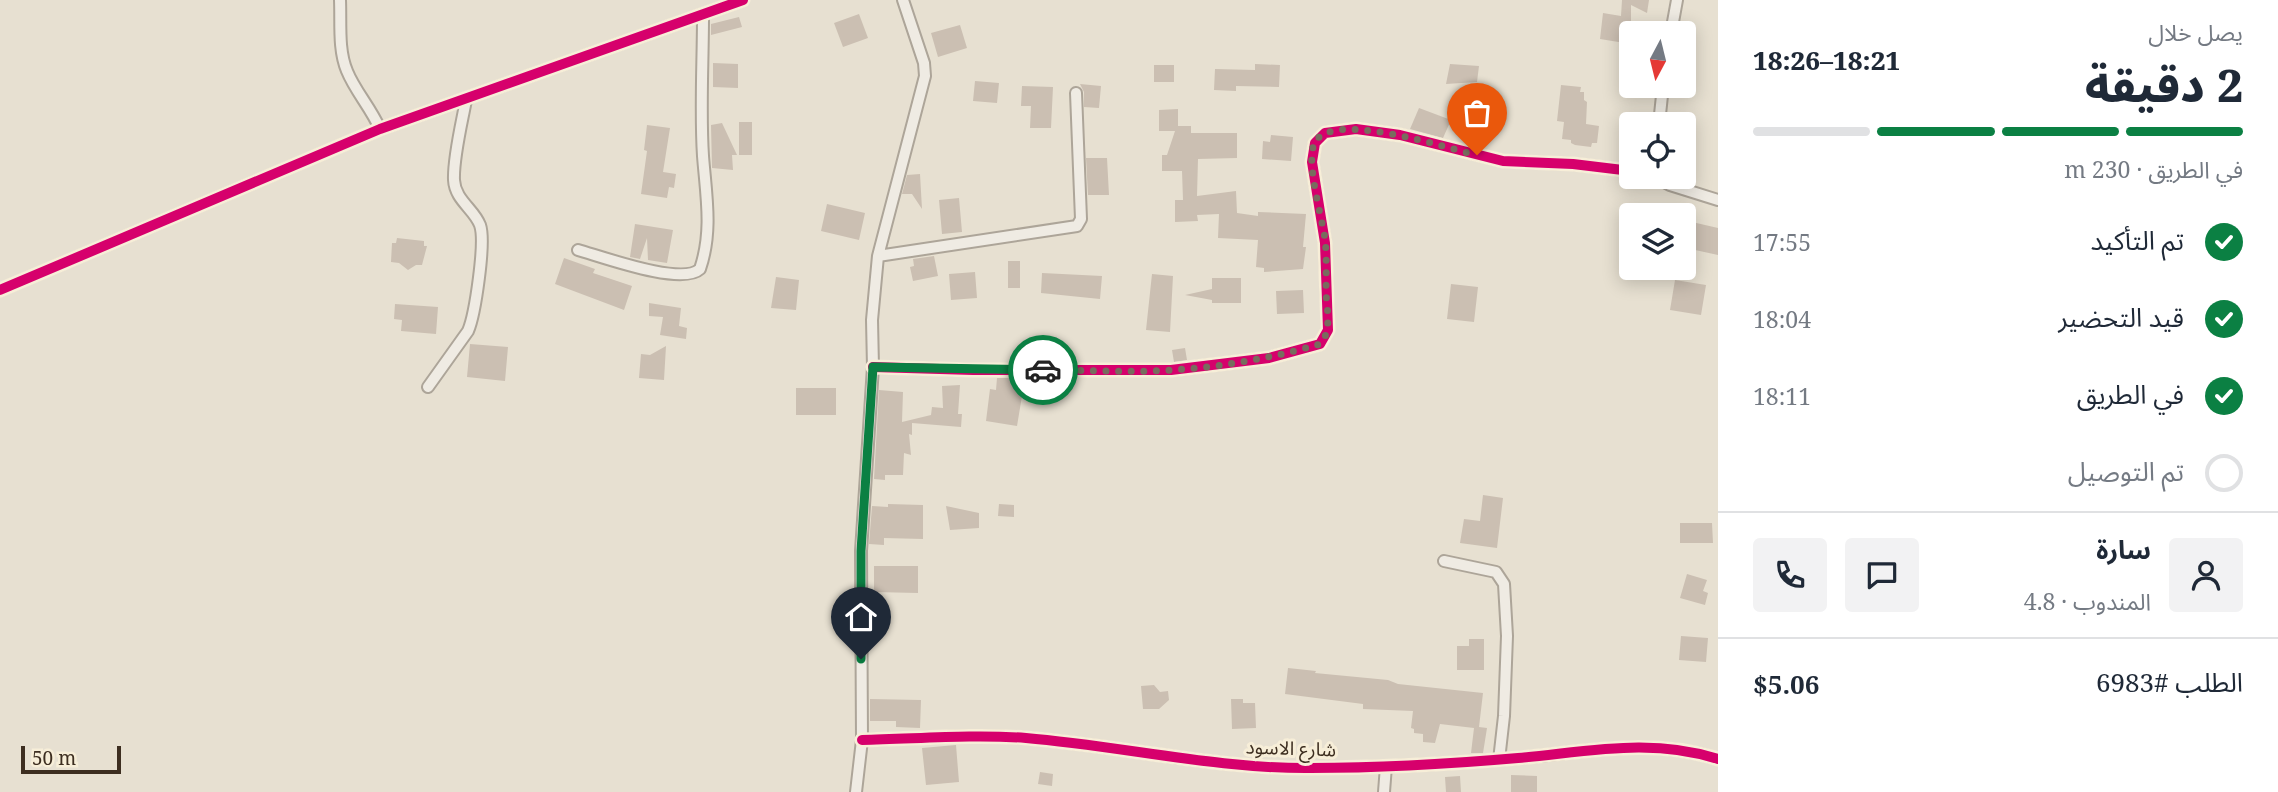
<!DOCTYPE html>
<html lang="ar">
<meta charset="utf-8">
<style>
body{margin:0;font-family:"Noto Serif","Noto Sans Arabic",serif;background:#f2f2f3;color:#1f2937;direction:rtl;height:100vh;display:flex;flex-direction:column;font-size:26px;white-space:nowrap}
*{box-sizing:border-box;margin:0}
p{font-size:23px;color:#747a83}
.icon{flex:none;width:38px;height:38px;fill:none;stroke:currentColor;stroke-width:2;stroke-linecap:round;stroke-linejoin:round}
.map{position:relative;flex:1;overflow:hidden;direction:ltr}
.drawer{display:flex;flex-direction:column;background:#fff;width:560px}
.drawer>*{flex:none}
.needle{width:46px;rotate:187deg}
.buttons{position:absolute;left:1619px;top:21px;display:grid;gap:14px}
.buttons a{display:grid;place-items:center;width:77px;height:77px;border-radius:7px;background:#fff;box-shadow:0 4px 18px #0003;font-size:35px}
.scale{position:absolute;left:21px;bottom:18px;width:100px;box-sizing:border-box;padding-left:7px;border:4px solid #3d2e20;border-top:0;font-size:19px;line-height:24px;white-space:nowrap;color:#3d2e20;-webkit-text-stroke:5px #f7eed8;paint-order:stroke}
.pin{position:absolute;display:grid;place-items:center;width:60px;height:60px;color:#fff;margin:-72px -30px;border-radius:50% 50% 50% 0;rotate:-45deg;box-shadow:0 0 7px #0007}
.pin .icon{rotate:45deg}
.courier{position:absolute;display:grid;place-items:center;width:70px;height:70px;margin:-35px;border:5px solid #0b8043;border-radius:50%;background:#fff;color:#222;box-shadow:0 2px 9px #0007}
.overview em{font-style:normal;font-weight:800}
.overview div{display:flex;flex-direction:column-reverse}
.overview{display:flex;align-items:center;justify-content:space-between;height:119px;padding:0 35px}
h1{font-size:46px;font-weight:800;line-height:52px}
.bar{display:grid;grid-template-columns:repeat(4,1fr);gap:10px 7px;align-content:center;height:84px;padding:0 35px}
.bar i{height:9px;border-radius:5px;background:#e0e1e3}
.bar .on{background:#0b8043}
.bar p{grid-column:span 4}
.line{display:flex;align-items:center;gap:18px;padding:0 35px;border-top:2px solid #e0e1e3}
.line div{flex:1}
.round{display:grid;place-items:center;flex:none;width:74px;height:74px;border-radius:7px;background:#f2f2f3}
ol{padding:0 35px;list-style:none}
li{display:flex;align-items:center;gap:21px;height:77px}
li p{margin-inline-start:auto}
li .icon{padding:7px;border-radius:50%;background:#0b8043;color:#fff;stroke-width:4}
li:last-child{color:#747a83}
li i{width:38px;height:38px;border:4px solid #e0e1e3;border-radius:50%}
main{display:flex;flex:1;min-height:0}
.map>svg:first-child{display:block}
.building{fill:#cbbfb2}
.lines{fill:none;stroke-linecap:round;stroke-linejoin:round}
.street-casing{stroke:#ada599;stroke-width:14}
.street{stroke:#efebe3;stroke-width:10}
.cycleway-casing{stroke:#f7eed8;stroke-width:15}
.cycleway{stroke:#d6006c;stroke-width:10}
.done{stroke:#786c5e;stroke-width:7;stroke-dasharray:0 12.6}
.route{stroke:#0b8043;stroke-width:9}
.labels{text-anchor:middle;dominant-baseline:central;stroke-width:6;stroke-linejoin:round;paint-order:stroke}
.street-label{font-size:19px;fill:#3d2e20;stroke:#f7eed8}
</style>
<main>
<section class="drawer">
<div class="overview"><div><h1>2 دقيقة</h1><p>يصل خلال</p></div><em>18:21–18:26</em></div>
<div class="bar"><i class="on"></i><i class="on"></i><i class="on"></i><i></i><p>في الطريق · 230 m</p></div>
<ol>
<li><svg class="icon" aria-label="check" viewBox="0 0 24 24"><path d="M5 12l5 5 9-10"/></svg>تم التأكيد<p>17:55</p></li>
<li><svg class="icon" aria-label="check" viewBox="0 0 24 24"><path d="M5 12l5 5 9-10"/></svg>قيد التحضير<p>18:04</p></li>
<li><svg class="icon" aria-label="check" viewBox="0 0 24 24"><path d="M5 12l5 5 9-10"/></svg>في الطريق<p>18:11</p></li>
<li><i></i>تم التوصيل</li>
</ol>
<div class="line" style="height:126px"><a class="round"><svg class="icon" aria-label="person" viewBox="0 0 24 24"><circle cx="12" cy="8" r="4"/><path d="M4 21q1-7 8-7t8 7"/></svg></a><div><b>سارة</b><p>المندوب · 4.8</p></div><a class="round"><svg class="icon" aria-label="chat" viewBox="0 0 24 24"><path d="M4 5h16v11H9l-5 4z"/></svg></a><a class="round"><svg class="icon" aria-label="phone" viewBox="0 0 24 24"><path d="M5 4h4l2 5-3 2q2 4 5 5l2-3 5 2v4C11 20 4 13 5 4z"/></svg></a></div>
<div class="line" style="height:91px"><div>الطلب #6983</div><b>$5.06</b></div>
</section>
<div class="map">
<svg width="1718" height="792" viewBox="0 0 1718 792">
<rect width="100%" height="100%" fill="#e7e0d1"/>
<path class="building" d="M1622,0H1649L1647,13L1631,5V44L1600,39L1603,13L1621,16Z
M859,14L868,38L843,47L834,23Z
M739,17L742,27L711,35V24Z
M960,25L967,48L938,57L931,33Z
M713,63L738,64V88L713,87Z
M1255,64L1280,65L1279,87L1236,86V91L1214,90L1215,69L1255,70Z
M1450,64L1479,66L1477,82L1446,84Z
M1154,65H1174V82H1154Z
M975,81L999,83L997,103L973,101Z
M1080,84L1101,86L1099,108L1084,107V92Z
M1561,85L1581,87L1580,92H1584V100L1587,102L1586,124L1599,126L1597,143H1592L1591,147L1575,145L1571,143V140L1562,139L1564,122L1557,121Z
M1022,86L1053,87L1051,128H1030L1031,106H1021Z
M1419,108L1451,120L1443,138L1410,129Z
M1178,109V126H1191V133H1237V158L1198,159L1197,196L1236,191L1237,213L1258,216V212L1306,214L1303,247H1306L1303,269L1264,272V268L1256,267L1258,240L1218,238L1219,214L1197,215L1198,221L1175,222V200H1183L1182,171H1162V155H1167L1175,131H1159V110Z
M739,122H752V155H739Z
M722,123L737,155H732L733,170L712,168L711,125Z
M647,125L670,128L663,172L676,174L674,188L669,187L667,198L641,194L647,151L644,150Z
M1271,135L1293,137L1291,161L1262,159L1263,141L1270,142Z
M1086,158H1107L1109,195H1088Z
M920,174L922,209L912,194H902L907,175Z
M959,198L962,232L942,234L939,200Z
M827,204L865,213L859,240L821,231Z
M1692,222L1718,228V255L1686,248Z
M635,224L673,230L667,263L648,260L647,238L640,259L630,257Z
M397,238L424,241V246H427L422,265H416L408,270L399,263L391,262L392,243H396Z
M934,256L938,276L913,281L910,267L914,266L913,259Z
M564,258L595,269L593,273L632,286L624,310L555,284Z
M1008,261H1020V288H1008Z
M975,272L977,298L951,300L949,274Z
M1042,273L1102,276L1100,299L1041,293Z
M1152,274L1173,276L1170,332L1146,330Z
M776,277L799,280L796,310L771,308Z
M1212,278H1241V303H1212V300L1185,295L1212,289Z
M1675,280L1706,285L1701,315L1670,310Z
M1451,284L1478,287L1474,322L1447,319Z
M1303,290L1304,313L1277,314L1276,291Z
M649,303L681,308L679,326L687,328L686,339L660,335L663,317L649,316Z
M395,304L438,307L436,334L401,331L402,320L394,319Z
M470,344L508,347L505,381L467,377Z
M666,346L664,380L639,378L641,354L650,355Z
M1185,348L1187,360L1174,362L1172,350Z
M997,378H1025L1017,426L986,421L990,389L996,390Z
M960,385L958,414H962L961,427L912,423V435L909,434L911,455L904,453L903,475H885V480L874,479L879,390L903,392L902,422L931,415L932,407L943,408L942,386Z
M796,388H836V415H796Z
M1483,495L1503,498L1497,548L1460,543L1464,519L1480,521Z
M888,504L923,505V539L884,538V545L869,544L872,506L888,507Z
M999,504L1014,505V517L998,516Z
M946,506L979,513V528L950,530Z
M1680,523H1712L1713,543H1680Z
M874,566H918V593L874,592Z
M1687,574L1707,580L1703,591L1708,593L1705,605L1680,598Z
M1681,636L1708,638L1706,662L1679,660Z
M1469,639H1484V670H1457V646H1469Z
M1288,668L1316,671L1315,673L1388,680L1398,684L1483,693L1479,727L1487,728L1483,753H1471L1474,728L1440,724L1435,743L1423,742V734L1414,733V729L1411,728L1413,711L1363,709V704L1285,694Z
M1154,685L1160,692L1168,691L1169,700L1159,709H1143L1141,686Z
M870,699L921,700L920,728L896,727V721H870Z
M1231,699H1243V703H1255L1256,728L1232,729Z
M956,745L959,782L926,785L922,748Z
M1040,772L1053,774L1052,786L1038,784Z
M1511,775L1537,776V792H1511Z
M1460,776L1461,792H1446L1445,777Z"/>
<g class="lines">
<defs>
<path id="street" d="M340,0C341,23 338,50 347,71C355,91 371,108 380,129
M1671,33L1677,0
M1659,124L1663,86
M1655,177L1670,185L1718,200
M578,250C603,257 682,286 700,269C713,231 706,195 703,156C700,110 703,62 703,16
M878,256L1077,226L1081,219L1076,93
M0,290L380,129L743,0
M873,367L973,370H1171L1269,358L1320,344L1328,330L1325,243L1312,162L1315,143L1325,133L1356,129L1400,135L1503,161L1573,164L1631,171
M428,387L468,331C475,315 486,242 480,225C474,209 455,200 454,180C453,158 462,122 466,100
M1444,561L1496,572L1504,584L1507,636L1504,716L1499,760
M862,740C916,739 972,734 1026,738C1122,746 1216,769 1311,768C1381,768 1449,764 1518,758C1586,752 1651,737 1718,759
M856,792L862,740L861,551L873,367L872,320L878,256L925,76L924,63L903,0
M1384,792L1386,766"/>
</defs>
<use href="#street" class="street-casing"/>
<use href="#street" class="street"/>
<defs>
<path id="cycleway" d="M0,290L380,129L743,0
M873,367L973,370H1171L1269,358L1320,344L1328,330L1325,243L1312,162L1315,143L1325,133L1356,129L1400,135L1503,161L1573,164L1631,171
M862,740C916,739 972,734 1026,738C1122,746 1216,769 1311,768C1381,768 1449,764 1518,758C1586,752 1651,737 1718,759"/>
</defs>
<use href="#cycleway" class="cycleway-casing"/>
<use href="#cycleway" class="cycleway"/>
</g>
<g class="lines">
<path class="done" d="M1043,370C1086,370 1129,373 1172,370C1222,367 1272,358 1320,344C1332,332 1327,309 1326,293C1326,275 1327,257 1325,239C1322,217 1306,164 1314,144C1329,108 1448,149 1477,155"/>
<path class="route" d="M861,659V551L873,367L1043,370"/>
</g>
<g class="labels">
<g class="street-label">
<text transform="translate(1291 748) rotate(2)">شارع الاسود</text>
</g>
</g>
</svg>
<div class="buttons">
<a><svg class="needle" viewBox="-14 -14 28 28"><path d="M0-13l5 13h-10z" fill="#e53935"/><path d="M0 13l5-13h-10z" fill="#747a83"/></svg></a>
<a><svg class="icon" aria-label="locate" viewBox="0 0 24 24"><circle cx="12" cy="12" r="6"/><path d="M12 2v4M12 18v4M2 12h4M18 12h4"/></svg></a>
<a><svg class="icon" aria-label="layers" viewBox="0 0 24 24"><path d="M12 4l9 5-9 5-9-5zM3 14l9 5 9-5"/></svg></a>
</div>
<div class="scale">50 m</div>
<div class="pin" style="left:1477px;top:155px;background:#ea580c"><svg class="icon" aria-label="bag" viewBox="0 0 24 24"><path d="M5 8h14l-1 12H6zM9 8a3 3 0 0 1 6 0"/></svg></div>
<div class="pin" style="left:861px;top:659px;background:#1f2937"><svg class="icon" aria-label="home" viewBox="0 0 24 24"><path d="M3 11l9-7 9 7M6 9v11h12V9"/></svg></div>
<div class="courier" style="left:1043px;top:370px"><svg class="icon" aria-label="car" viewBox="0 0 24 24"><path d="M5 17H2v-5l4-1 3-4h7l3 4 3 1v5h-3M9 17h6M6 11h13"/><circle cx="7" cy="17" r="2"/><circle cx="17" cy="17" r="2"/></svg></div>
</div>
</main>
